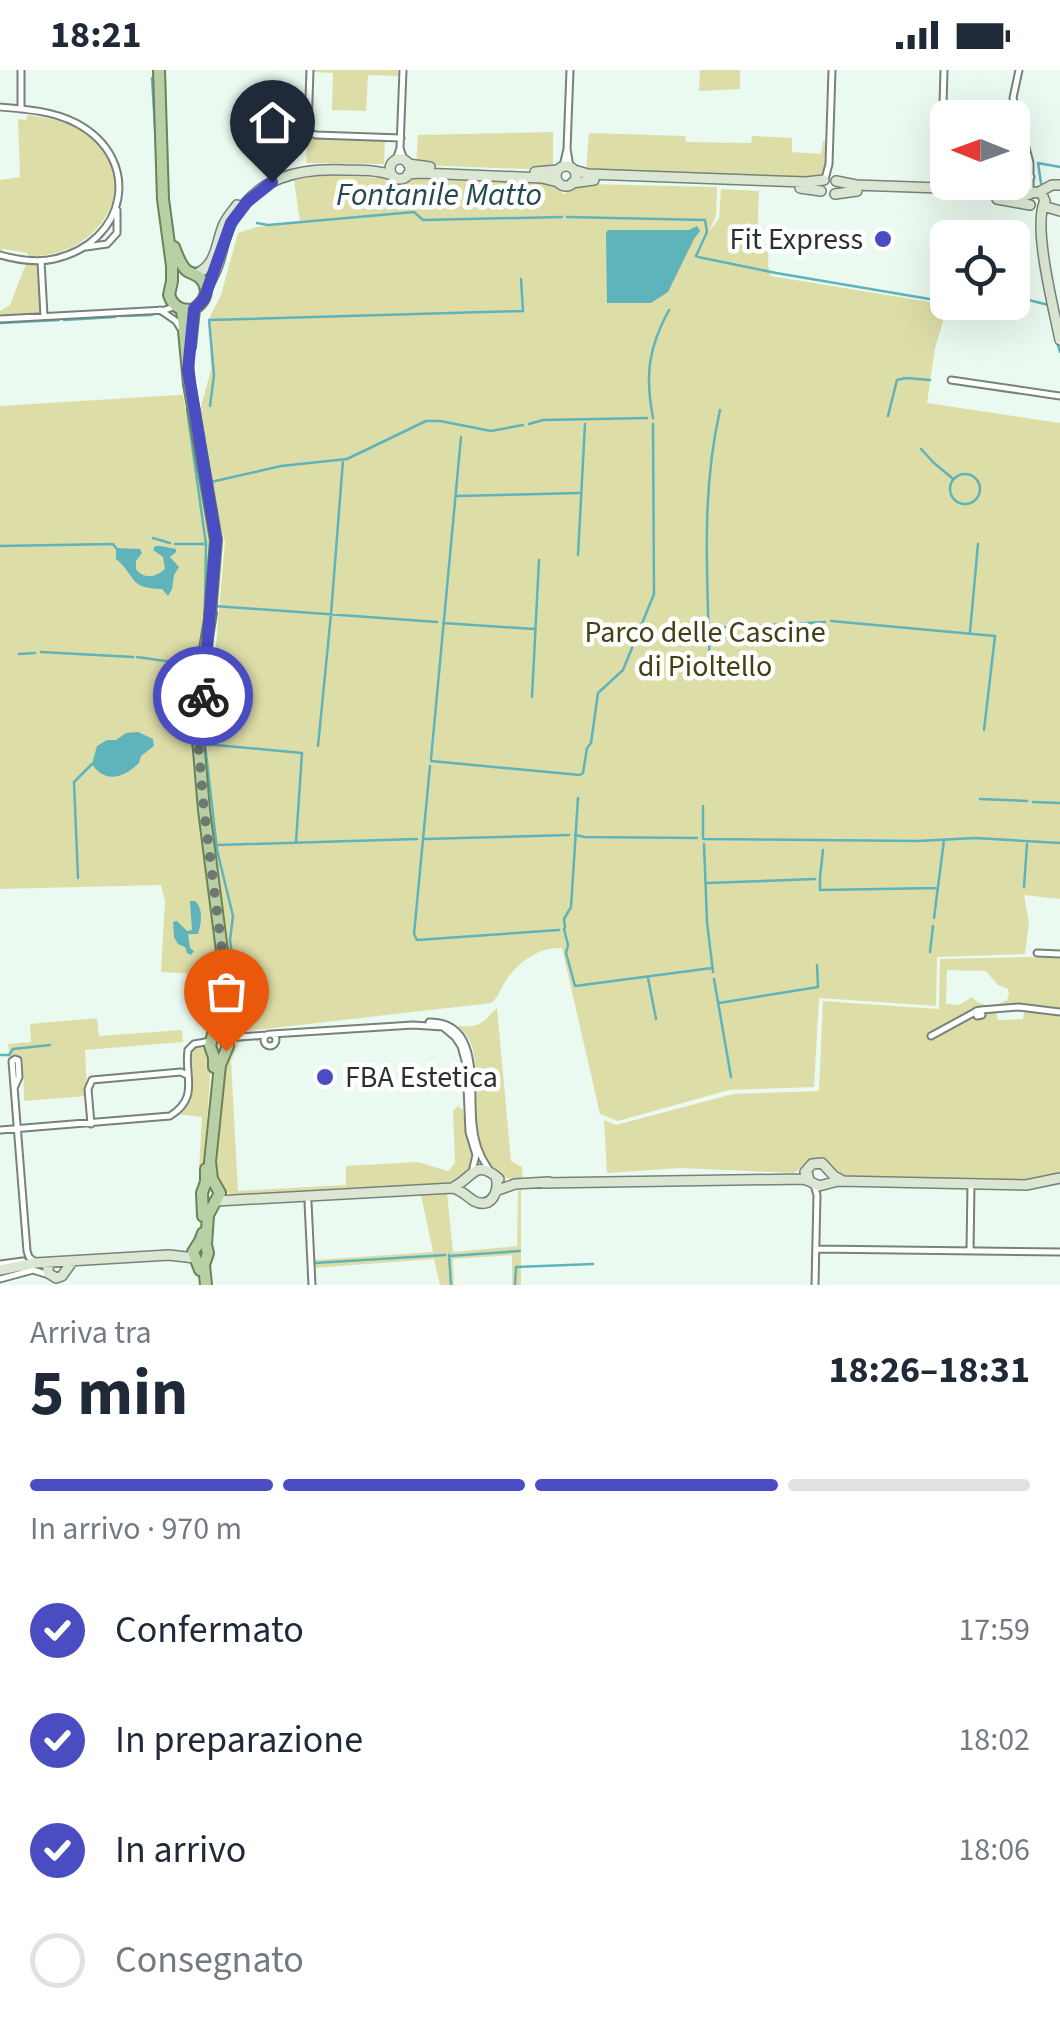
<!DOCTYPE html>
<html lang="it">
<meta charset="utf-8">
<style>
body{margin:0;font-family:"Source Sans 3",sans-serif;background:#f6f6f7;color:#1f2937;height:100vh;display:flex;flex-direction:column;font-size:38px;white-space:nowrap}
*{box-sizing:border-box;margin:0}
p{font-size:32px;color:#747a83}
.icon{flex:none;width:55px;height:55px;fill:none;stroke:currentColor;stroke-width:2;stroke-linecap:round;stroke-linejoin:round}
.map{position:relative;height:1215px;overflow:hidden}
.details{display:flex;flex-direction:column;background:#fff;flex:1}
.details>*{flex:none}
.needle{width:65px;rotate:271deg}
.fabs{position:absolute;left:930px;top:30px;display:grid;gap:20px}
.fabs a{display:grid;place-items:center;width:100px;height:100px;border-radius:15px;background:#fff;box-shadow:0 10px 40px #0002;font-size:50px}
.pin{position:absolute;display:grid;place-items:center;width:85px;height:85px;color:#fff;margin:-102px -42px;border-radius:50% 50% 50% 0;rotate:-45deg;box-shadow:0 0 10px #0007}
.pin .icon{rotate:45deg}
.courier{position:absolute;display:grid;place-items:center;width:100px;height:100px;margin:-50px;border:8px solid #4a4cc1;border-radius:50%;background:#fff;color:#222;box-shadow:0 2px 12px #0007}
.head em{font-style:normal;font-weight:700}
.head div{display:flex;flex-direction:column-reverse}
.head{display:flex;align-items:center;justify-content:space-between;height:170px;padding:0 30px}
h1{font-size:65px;font-weight:700;line-height:75px}
.bar{display:grid;grid-template-columns:repeat(4,1fr);gap:15px 10px;align-content:center;height:120px;padding:0 30px}
.bar i{height:12px;border-radius:8px;background:#e0e1e3}
.bar .selected{background:#4a4cc1}
.bar p{grid-column:span 4}
ol{padding:0 30px;list-style:none}
li{display:flex;align-items:center;gap:30px;height:110px}
li p{margin-inline-start:auto}
li .icon{padding:10px;border-radius:50%;background:#4a4cc1;color:#fff;stroke-width:4}
li:last-child{color:#747a83}
li i{width:55px;height:55px;border:5px solid #e0e1e3;border-radius:50%}
.status{display:flex;justify-content:space-between;align-items:center;height:70px;padding:0 50px;background:#fff;direction:ltr}
.status svg{height:28px;fill:currentColor}
.map>svg:first-child{display:block}
.green{fill:#dddda8;fill-rule:evenodd}
.water{fill:#5fb3bb}
.lines{fill:none;stroke-linecap:round;stroke-linejoin:round}
.stream{stroke:#5fb3bb;stroke-width:2.5}
.street-casing{stroke:#75837a;stroke-width:9}
.secondary-casing{stroke:#75837a;stroke-width:12}
.primary-casing{stroke:#6a8456;stroke-width:14}
.street{stroke:#fff;stroke-width:5}
.secondary{stroke:#dce7d3;stroke-width:9}
.primary{stroke:#b9d0a7;stroke-width:10}
.done{stroke:#6f7771;stroke-width:10;stroke-dasharray:0 18}
.route{stroke:#4a4cc1;stroke-width:12}
.poi-dot{fill:#4a4cc1;stroke:#fff;stroke-width:4}
.labels{text-anchor:middle;dominant-baseline:central;stroke-width:9;stroke-linejoin:round;paint-order:stroke}
.poi-label{font-size:30px;fill:#2c312d;stroke:#fff;text-anchor:end}
.park-label{font-size:30px;fill:#434111;stroke:#fff}
.water-label{font-size:32px;font-style:italic;fill:#234b4f;stroke:#fff}
</style>
<div class="status"><b>18:21</b><svg viewBox="0 0 49 12"><path d="M0 12V9h3v3zM5 12V6h3v6zM10 12V3h3v9zM15 12V0h3v12zM26 1h20v11H26zM47 4h2v5h-2z"/></svg></div>
<div class="map">
<svg width="1060" height="1215" viewBox="0 0 1060 1215">
<rect width="100%" height="100%" fill="#ebfaf0"/>
<path class="green" d="M314,0H398V6L368,5L366,41L332,40L333,3L314,2Z
M700,0H740V19L699,21Z
M28,45C44,48 60,49 74,57C152,99 107,188 29,186L27,183L4,179L0,181V110L20,107L18,49L26,50Z
M553,62V100L416,95L418,65Z
M589,63L685,66L686,72L751,73L752,66L792,68V82L821,84L823,71H829C828,85 829,99 819,108L586,101Z
M308,64L316,67L385,70L384,94L306,93Z
M321,105L384,108L400,113L420,108L546,113L553,115L564,124L576,117L588,114L717,117L716,146L708,163L719,148L721,119L759,121L757,173L769,174L768,195L771,206L948,235L935,278L927,333L1060,353V829L1024,825L1029,853L1025,884L937,887L936,936L819,928L814,1017L729,1020L618,1051L600,1044L562,878C538,877 518,892 505,912C499,921 499,927 491,933L247,961L246,952H228V879L211,739L207,677L225,472L218,447L200,340L211,300L209,249L221,225L238,163L257,157L300,152L294,110Z
M27,191H39L42,242L0,245V241L10,235Z
M177,325H183L195,396L198,397L211,479L192,669L194,703L216,871L213,905L161,902L165,831L161,815L0,819V336Z
M1027,887L1060,888V1104L1024,1111L847,1107L837,1103L828,1092L818,1089L810,1091L794,1103L680,1098L607,1103L604,1050L616,1055L733,1024L819,1021L823,931L939,939L940,889ZM947,900L986,901L998,915L1008,919L1009,925L1007,930C994,937 982,938 972,927L959,935L946,934ZM1011,934L1025,935L1023,949L998,950L996,941L970,949L949,959L946,953L970,943L978,936L983,938Z
M497,938L511,1091L522,1097L523,1111C456,1107 484,1019 472,976C469,968 464,962 458,956C481,958 483,952 497,938Z
M97,948L99,966L182,960L183,972L85,980L87,1026L24,1031L23,988H10L8,974L31,972L30,954Z
M255,967L260,973L255,970L239,972L231,991L238,1121L346,1115V1096L418,1092L448,1101L455,1093L453,1041L458,1036L463,1040L467,1067L473,1084V1092L469,1101L455,1113L448,1115L234,1126L224,1121L214,1107L222,993L237,971Z
M194,977C206,976 208,982 211,992L204,1095L199,1098L202,1047L177,1044L191,1025L189,984Z
M521,1119V1215H512V1185L453,1189L454,1215H440L434,1189L313,1198V1190L433,1182L421,1125L423,1124L447,1123L453,1182L517,1176L518,1121Z"/>
<path class="water" d="M697,156L700,161L694,169L668,222L651,233H607L606,163L608,160H689Z
M160,476L176,479V482L170,487L179,497L174,505L172,519L168,526L162,519C128,519 136,505 116,489V478L140,479L142,483L136,491V499C144,510 156,507 165,499L163,487L153,480L155,476Z
M138,662L153,669L154,676L141,686L139,693C124,708 105,714 92,694L97,676L107,670H116L126,663Z
M190,831H195C204,839 201,854 198,864H188L190,878L194,881L191,885L187,883L185,877L178,874L174,867L173,852L177,851L187,861L192,860Z"/>
<g class="lines">
<path class="stream" d="M152,8L157,91
M1041,113L1038,93L1060,97
M567,147L705,150L707,162L696,186
M257,153L268,155L414,142L423,150L562,147
M698,187L776,203L947,232L948,230
M188,195L194,198L199,197
M1012,226L1049,235
M121,246L152,245
M64,250L115,247
M0,253L59,250
M1057,272L1060,282
M210,336L214,305L209,250L523,241L521,209
M187,339L206,474
M888,346L897,310L906,308L930,310
M653,348C645,306 648,278 669,240
M529,354L543,350L647,348
M921,379L934,393L952,408
M950 419a15 15 0 1 1 30 0a15 15 0 1 1-30 0Z
M211,414V412L281,396L347,389L426,351H440L491,361L523,355
M457,426L579,423
M153,468L170,473
M175,474H206L205,534
M0,476L113,474L116,478
M578,485L585,354
M215,536L437,552
M831,551L995,566L984,660
M443,553L534,559
M711,558L825,552
M970,562L978,474
M41,582L133,587
M19,584L35,583
M137,587L165,591H198
M710,604C708,516 700,427 720,340
M532,627L539,490
M205,669V643L212,567
M318,676L331,544L343,390
M431,689L461,367
M431,691L580,705L583,703L587,678L591,673L598,623L623,600L654,524L653,354
M430,696L414,864L417,870L559,860
M980,729L1027,731
M1033,732L1060,733
M703,736V767
M575,765L585,767L697,768
M424,769L569,765
M703,769L918,771L975,768L1060,773
M704,774L707,852L713,902
M218,775L417,769
M820,807L823,780
M78,808L74,712L92,694
M820,809V820L938,818
M707,813L815,809
M1024,817L1027,774
M934,848L944,770
M565,858L564,849L571,837L578,728
M564,859L568,875L566,883L575,916L712,898
M930,882L933,856
M648,908L656,949
M714,909L731,1007
M719,933L818,917L817,895
M241,946L230,870L233,846L217,780L205,674L302,683L296,772
M0,985H9L13,979L50,975
M449,1185L451,1215
M449,1186L520,1181
M315,1193L445,1185
M515,1215L516,1197L593,1194"/>
<defs>
<path id="street" d="M21,0V39
M310,0L308,58L310,63L316,65L401,68
M944,0L943,35L948,48
M1019,0L1013,28L1030,93V124
M0,37C25,39 53,41 76,53C144,89 127,173 54,189C36,193 18,190 0,185
M947,44L977,45
M400,78L403,0
M567,79L570,0
M396,90L400,78L404,90
M563,96L567,79L570,97
M948,98V103
M1012,106L1031,107
M825,109L829,94L832,0
M86,177L107,174L117,163V140
M41,191L44,246
M160,240L176,251L181,259
M0,249L165,240L173,237
M951,310L1060,326
M1037,883L1060,884
M981,940L976,941L977,946L982,945L981,940L1019,937L1060,942
M429,952C482,951 469,1019 473,1054C474,1070 479,1085 488,1098
M272,964L413,955L443,957L455,967L461,976L466,994L469,1062L476,1085L472,1102
M264 970a6 6 0 1 1 12 0a6 6 0 1 1-12 0Z
M931,966L975,942
M226,968L267,965
M15,1016L19,1007L18,990L15,989L12,991L27,1181L29,1187L34,1191
M91,1054L88,1019L92,1010L181,1002L187,1005
M0,1060L170,1046C200,1027 184,1007 188,980L194,974L211,971
M814,1115L817,1125L815,1215
M308,1132L312,1215
M816,1179L1060,1182
M970,1181L971,1114
M0,1194L23,1191
M0,1209L33,1200L49,1205"/>
<path id="secondary" d="M390 99a10 10 0 1 1 20 0a10 10 0 1 1-20 0Z
M408,94L430,97
M556 106a10 10 0 1 1 20 0a10 10 0 1 1-20 0Z
M574,100L588,104L806,112L824,110
M535,102L558,100
M408,104L421,103L542,108L558,112
M836,111L856,115L940,118L1024,126L1035,122L1042,124L1045,131C1032,155 1054,240 1060,270
M572,113L594,110
M800,118L821,121
M1039,122L1052,115H1060
M835,124L857,121
M997,129L1030,135
M1043,136L1060,141
M195,205C217,194 215,177 223,156C226,148 232,142 237,135
M206,220C211,211 216,202 219,192C223,179 225,165 231,154C256,107 297,98 345,100C361,100 377,100 392,105
M807,1100L809,1111L819,1116L838,1111L1026,1115L1060,1108
M805,1102L812,1094L822,1093L834,1106L843,1111
M543,1113L803,1109L809,1111
M454,1117C473,1107 476,1088 499,1109
M498,1120L515,1114L549,1112
M217,1131L453,1118C463,1121 466,1126 474,1131C491,1140 500,1121 496,1107
M51,1193L48,1197V1203L56,1208L62,1206L72,1192
M0,1200L35,1193L169,1185L195,1188"/>
<path id="primary" d="M159,0L163,129L172,196V211L169,225C173,237 182,242 194,239
M174,177C177,185 180,194 186,200C191,204 197,204 201,209C211,221 204,232 194,239L190,277
M182,239L189,314L216,470L210,545
M214,997V987L210,976L215,956
M203,1146L202,1123L206,1112V1099
M200,1200L193,1182L200,1171L203,1163
M206,1215L204,1195L208,1183L206,1175L208,1145L220,1123L212,1109L210,1092L220,995L228,976L219,959L222,881L204,740L197,657L202,597L211,543"/>
</defs>
<use href="#street" class="street-casing"/>
<use href="#secondary" class="secondary-casing"/>
<use href="#primary" class="primary-casing"/>
<use href="#street" class="street"/>
<use href="#secondary" class="secondary"/>
<use href="#primary" class="primary"/>
</g>
<g class="lines">
<path class="done" d="M203,626L198,670L204,740L222,881L219,959L228,974L226,981"/>
<path class="route" d="M203,626L216,470L188,300L194,239L204,229L231,153L247,132L272,112"/>
</g>
<g class="poi-dot">
<circle cx="883" cy="169" r="10"/>
<circle cx="325" cy="1007" r="10"/>
</g>
<g class="labels">
<g class="poi-label">
<text x="863" y="169">Fit Express</text>
<text x="345" y="1007" text-anchor="start">FBA Estetica</text>
</g>
<g class="park-label">
<text x="705" y="562">Parco delle Cascine<tspan x="705" dy="34">di Pioltello</tspan></text>
</g>
<g class="water-label">
<text x="439" y="125">Fontanile Matto</text>
</g>
</g>
</svg>
<div class="fabs">
<a><svg class="needle" viewBox="-14 -14 28 28"><path d="M0-13l5 13h-10z" fill="#e53935"/><path d="M0 13l5-13h-10z" fill="#747a83"/></svg></a>
<a><svg class="icon" aria-label="locate" viewBox="0 0 24 24"><circle cx="12" cy="12" r="6"/><path d="M12 2v4M12 18v4M2 12h4M18 12h4"/></svg></a>
</div>
<div class="pin" style="left:226px;top:981px;background:#ea580c"><svg class="icon" aria-label="bag" viewBox="0 0 24 24"><path d="M5 8h14l-1 12H6zM9 8a3 3 0 0 1 6 0"/></svg></div>
<div class="pin" style="left:272px;top:112px;background:#1f2937"><svg class="icon" aria-label="home" viewBox="0 0 24 24"><path d="M3 11l9-7 9 7M6 9v11h12V9"/></svg></div>
<div class="courier" style="left:203px;top:626px"><svg class="icon" aria-label="bike" viewBox="0 0 24 24"><circle cx="6" cy="16" r="4"/><circle cx="18" cy="16" r="4"/><path d="M6 16l4-8h5l3 8M10 8l3 8H6M13 5h3"/></svg></div>
</div>
<section class="details">
<div class="head"><div><h1>5 min</h1><p>Arriva tra</p></div><em>18:26–18:31</em></div>
<div class="bar"><i class="selected"></i><i class="selected"></i><i class="selected"></i><i></i><p>In arrivo · 970 m</p></div>
<ol>
<li><svg class="icon" aria-label="check" viewBox="0 0 24 24"><path d="M5 12l5 5 9-10"/></svg>Confermato<p>17:59</p></li>
<li><svg class="icon" aria-label="check" viewBox="0 0 24 24"><path d="M5 12l5 5 9-10"/></svg>In preparazione<p>18:02</p></li>
<li><svg class="icon" aria-label="check" viewBox="0 0 24 24"><path d="M5 12l5 5 9-10"/></svg>In arrivo<p>18:06</p></li>
<li><i></i>Consegnato</li>
</ol>
</section>
